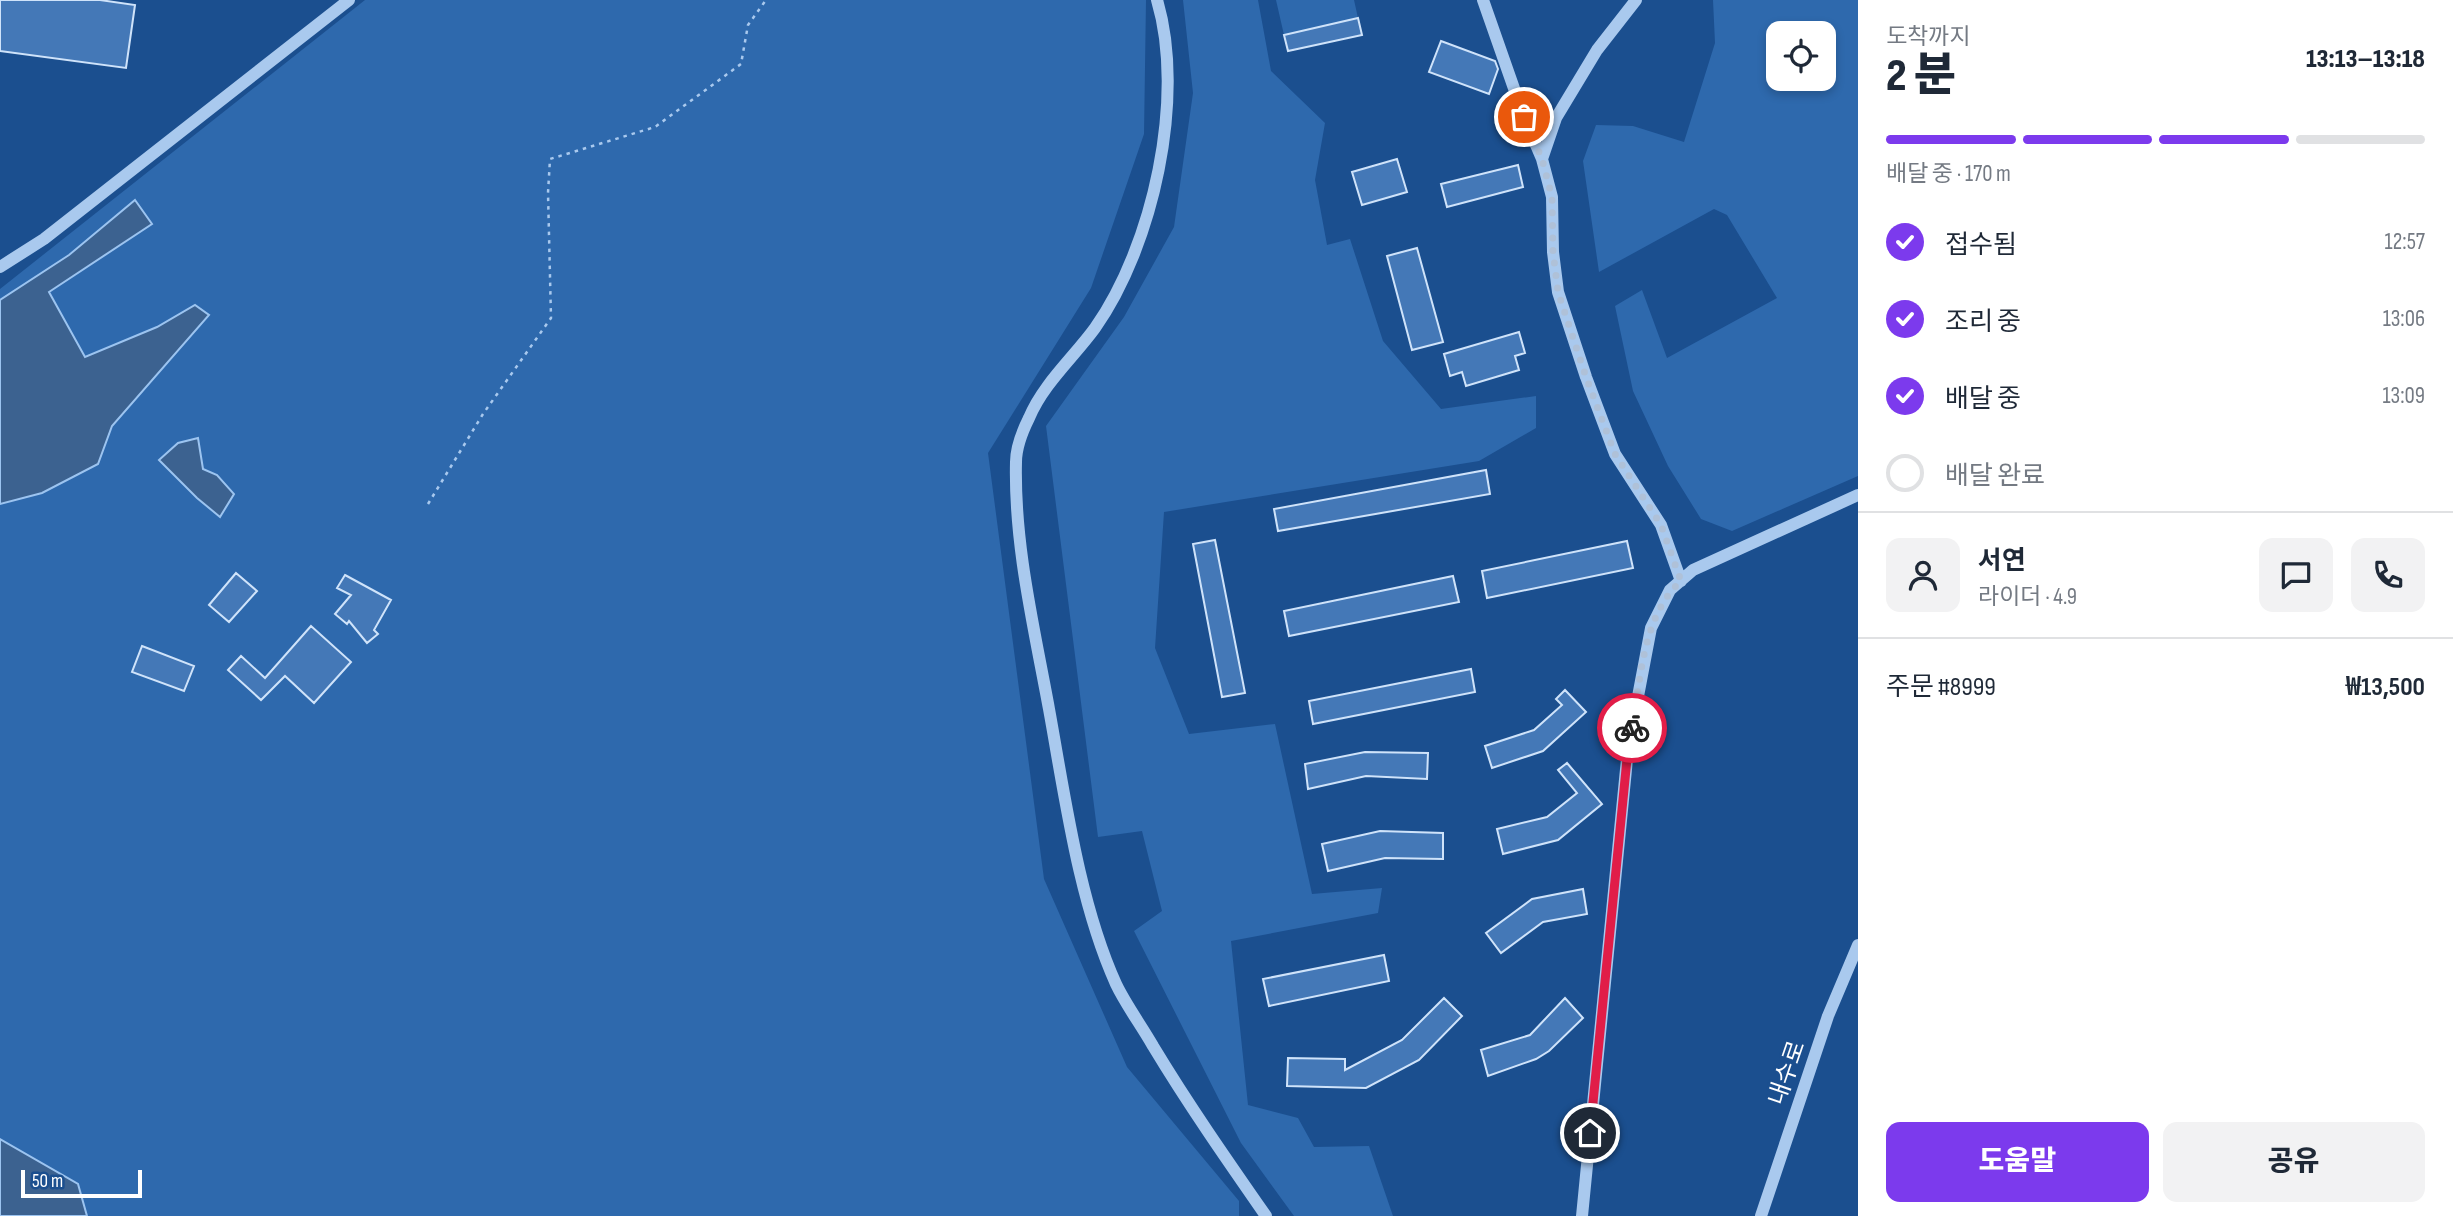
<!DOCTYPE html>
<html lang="ko">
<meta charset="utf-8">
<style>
body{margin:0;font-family:"Sofia Sans Condensed","Noto Sans KR",sans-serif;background:#f2f2f3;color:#1f2937;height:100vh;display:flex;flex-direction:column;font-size:26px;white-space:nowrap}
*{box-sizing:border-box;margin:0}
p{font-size:23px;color:#747a83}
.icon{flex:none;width:38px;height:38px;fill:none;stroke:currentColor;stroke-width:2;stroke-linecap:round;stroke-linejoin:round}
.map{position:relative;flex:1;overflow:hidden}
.sheet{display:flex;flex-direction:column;background:#fff;width:595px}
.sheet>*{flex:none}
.tools{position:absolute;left:1766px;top:21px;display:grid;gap:14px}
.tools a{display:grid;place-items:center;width:70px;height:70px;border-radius:14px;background:#fff;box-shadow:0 4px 10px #0003;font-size:35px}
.scale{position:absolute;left:21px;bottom:18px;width:121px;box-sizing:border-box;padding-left:7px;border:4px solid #fff;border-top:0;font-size:19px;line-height:24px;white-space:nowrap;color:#fff;-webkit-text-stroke:5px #1b4f8f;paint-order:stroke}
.pin{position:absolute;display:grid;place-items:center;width:60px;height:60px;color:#fff;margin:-30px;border:4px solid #fff;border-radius:50%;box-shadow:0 2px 7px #0007}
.courier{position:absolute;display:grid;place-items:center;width:70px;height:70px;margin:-35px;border:5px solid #e11d48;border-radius:50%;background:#fff;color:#222;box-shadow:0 2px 9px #0007}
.overview em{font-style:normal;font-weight:800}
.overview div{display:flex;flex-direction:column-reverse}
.overview{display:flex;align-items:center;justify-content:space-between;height:119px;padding:0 28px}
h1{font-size:46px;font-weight:800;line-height:52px}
.bar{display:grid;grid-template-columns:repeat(4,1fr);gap:10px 7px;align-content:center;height:84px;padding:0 28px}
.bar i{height:9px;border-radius:5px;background:#e0e1e3}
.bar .current{background:#7c3aed}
.bar p{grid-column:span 4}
.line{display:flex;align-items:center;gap:18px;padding:0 28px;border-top:2px solid #e0e1e3}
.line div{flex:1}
.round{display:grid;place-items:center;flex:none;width:74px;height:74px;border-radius:14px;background:#f2f2f3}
ol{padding:0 28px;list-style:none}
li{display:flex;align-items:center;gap:21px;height:77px}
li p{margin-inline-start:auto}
li .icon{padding:7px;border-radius:50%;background:#7c3aed;color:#fff;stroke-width:4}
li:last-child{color:#747a83}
li i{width:38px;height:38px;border:4px solid #e0e1e3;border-radius:50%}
.primary-button{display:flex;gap:14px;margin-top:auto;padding:14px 28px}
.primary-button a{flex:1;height:80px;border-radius:14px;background:#7c3aed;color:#fff;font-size:28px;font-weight:800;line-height:80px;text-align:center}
.primary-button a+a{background:#f2f2f3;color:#1f2937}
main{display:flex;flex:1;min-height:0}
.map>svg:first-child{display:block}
.green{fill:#2e69ad;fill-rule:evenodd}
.water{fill:#3c6290;stroke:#9cc4f0;stroke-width:2}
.building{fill:#4478b7;stroke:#cfe3fa;stroke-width:2}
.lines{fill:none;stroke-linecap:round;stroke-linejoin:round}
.path{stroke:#a9c9ee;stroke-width:2.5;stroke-dasharray:3.5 5;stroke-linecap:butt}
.minor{stroke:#a9c9ee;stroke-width:12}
.done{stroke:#afc1d8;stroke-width:7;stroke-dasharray:0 12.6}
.route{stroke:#e11d48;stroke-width:9}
.labels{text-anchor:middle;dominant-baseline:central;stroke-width:5;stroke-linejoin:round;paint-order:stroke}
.street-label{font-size:24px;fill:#fff;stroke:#1b4f8f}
</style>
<main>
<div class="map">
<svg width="1858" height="1216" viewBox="0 0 1858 1216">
<rect width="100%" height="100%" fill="#1b4f8f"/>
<path class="green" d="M365,0H1146L1144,134L1091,288L988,453L1044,879L1127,1067L1239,1201V1216H0V289Z
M1183,0H1258L1271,71L1325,123L1315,180L1327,245L1350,239L1383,341L1441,409L1536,396V428L1479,461L1164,512L1155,648L1189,734L1275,724L1312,894L1382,888L1378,913L1231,941L1248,1105L1298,1118L1314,1147L1369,1146L1393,1216H1294L1241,1143L1134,931L1162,911L1142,831L1098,837L1046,426L1124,317L1174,227L1193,93Z
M1276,0H1354L1358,18L1284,35Z
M1713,0H1858V476L1732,531L1701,519L1668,466L1633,391L1615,306L1642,290L1667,358L1777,298L1727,215L1714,209L1599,272L1583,161L1596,125L1633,126L1684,142L1715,43ZM1824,33V79H1778V33Z"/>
<path class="water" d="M135,200L152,224L49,292L85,357L157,327L195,305L209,315L112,426L98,464L42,493L0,504V300L69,255Z
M198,438L203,469L217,475L234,494L220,517L197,498L159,460L178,443Z
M0,1139L78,1184L87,1216H0Z"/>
<path class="building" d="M0,0H100L135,5L126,68L0,51Z
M1358,18L1362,35L1288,51L1284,35Z
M1441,41L1495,61L1498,69L1489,94L1429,72Z
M1397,159L1407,192L1362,205L1352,172Z
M1518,165L1523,187L1447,207L1441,184Z
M1417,248L1443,342L1412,350L1387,256Z
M1519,332L1525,353L1515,356L1519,370L1466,386L1462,372L1450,376L1444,354Z
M1486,470L1490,494L1278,531L1274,509Z
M1215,540L1245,693L1222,697L1193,544Z
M1627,541L1633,568L1487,598L1482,571Z
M236,573L257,591L229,622L209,605Z
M345,575L391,600L374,630L378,634L367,643L349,621L347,624L335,614L351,595L337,588Z
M1453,576L1459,602L1289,636L1284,611Z
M311,626L351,662L314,703L285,676L261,700L228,670L241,656L265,678Z
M142,646L194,666L184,691L132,672Z
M1471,669L1475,692L1313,724L1309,701Z
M1565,690L1586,712L1543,751L1492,768L1485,746L1534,730L1562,705L1556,699Z
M1365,752L1428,753L1427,779L1366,776L1308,789L1305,764Z
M1567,763L1602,804L1558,840L1503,854L1497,829L1547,817L1577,793L1558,770Z
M1380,831L1443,833V859L1385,858L1328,871L1322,844Z
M1583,889L1587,914L1543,922L1501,953L1486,933L1532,899Z
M1384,955L1389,981L1269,1006L1263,979Z
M1444,998L1462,1016L1419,1060L1366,1088L1287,1086L1288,1058L1345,1059V1070L1402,1040Z
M1565,998L1583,1018L1549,1051L1536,1059L1488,1076L1481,1050L1530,1035Z"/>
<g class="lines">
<path class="path" d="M428,504L483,414L551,318L548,193L550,159L655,127L741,64L748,25L766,0"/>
<path class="minor" d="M1157,0C1186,97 1153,246 1095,328C1074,357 1043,384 1029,418C1023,430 1016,448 1016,462C1014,545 1034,627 1049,709C1065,797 1079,902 1116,984C1126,1005 1141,1025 1153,1046C1188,1104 1227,1160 1266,1216
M1483,0L1524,117L1542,159
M1636,0L1597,50L1556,118L1542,159L1552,197L1553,252L1558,292L1586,377L1615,454L1661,525L1681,581
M0,267L44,239L349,0
M1582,1216L1628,749L1651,628L1670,590L1693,570L1858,495
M1761,1216L1828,1016L1858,945"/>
</g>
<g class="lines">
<path class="done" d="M1524,117L1542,159L1552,197L1553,252L1558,292L1586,377L1615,454L1661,525L1681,581C1642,616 1641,680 1632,728"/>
<path class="route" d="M1590,1133L1628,749L1632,728"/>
</g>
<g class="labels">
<g class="street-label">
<text transform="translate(1787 1073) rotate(-71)">내수로</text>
</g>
</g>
</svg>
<div class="tools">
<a><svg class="icon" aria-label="locate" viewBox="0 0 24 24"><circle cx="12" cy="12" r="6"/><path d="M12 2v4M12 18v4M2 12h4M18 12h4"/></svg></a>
</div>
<div class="scale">50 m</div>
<div class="pin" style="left:1524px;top:117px;background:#ea580c"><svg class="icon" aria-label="bag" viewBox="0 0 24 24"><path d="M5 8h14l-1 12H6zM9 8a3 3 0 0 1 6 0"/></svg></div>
<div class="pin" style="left:1590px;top:1133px;background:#1f2937"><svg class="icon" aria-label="home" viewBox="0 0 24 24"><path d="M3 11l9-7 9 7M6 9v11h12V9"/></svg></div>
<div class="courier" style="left:1632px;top:728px"><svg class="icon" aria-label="bike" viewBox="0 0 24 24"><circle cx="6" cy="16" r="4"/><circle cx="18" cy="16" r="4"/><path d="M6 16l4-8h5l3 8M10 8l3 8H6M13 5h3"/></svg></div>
</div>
<section class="sheet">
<div class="overview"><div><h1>2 분</h1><p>도착까지</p></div><em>13:13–13:18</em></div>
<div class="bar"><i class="current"></i><i class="current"></i><i class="current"></i><i></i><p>배달 중 · 170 m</p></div>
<ol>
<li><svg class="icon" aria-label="check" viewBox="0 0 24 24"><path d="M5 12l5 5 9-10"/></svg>접수됨<p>12:57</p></li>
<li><svg class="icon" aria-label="check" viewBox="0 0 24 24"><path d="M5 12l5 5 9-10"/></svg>조리 중<p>13:06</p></li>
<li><svg class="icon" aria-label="check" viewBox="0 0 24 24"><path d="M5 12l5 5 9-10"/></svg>배달 중<p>13:09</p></li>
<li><i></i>배달 완료</li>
</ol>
<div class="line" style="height:126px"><a class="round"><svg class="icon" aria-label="person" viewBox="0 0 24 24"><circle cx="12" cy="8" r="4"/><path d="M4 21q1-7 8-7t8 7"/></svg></a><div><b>서연</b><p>라이더 · 4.9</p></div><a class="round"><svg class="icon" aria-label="chat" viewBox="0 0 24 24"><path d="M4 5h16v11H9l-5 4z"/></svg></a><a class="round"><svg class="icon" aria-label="phone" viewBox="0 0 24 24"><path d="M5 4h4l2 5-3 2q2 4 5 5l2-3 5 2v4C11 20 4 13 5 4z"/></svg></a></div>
<div class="line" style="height:91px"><div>주문 #8999</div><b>₩13,500</b></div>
<div class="primary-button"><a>도움말</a><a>공유</a></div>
</section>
</main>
